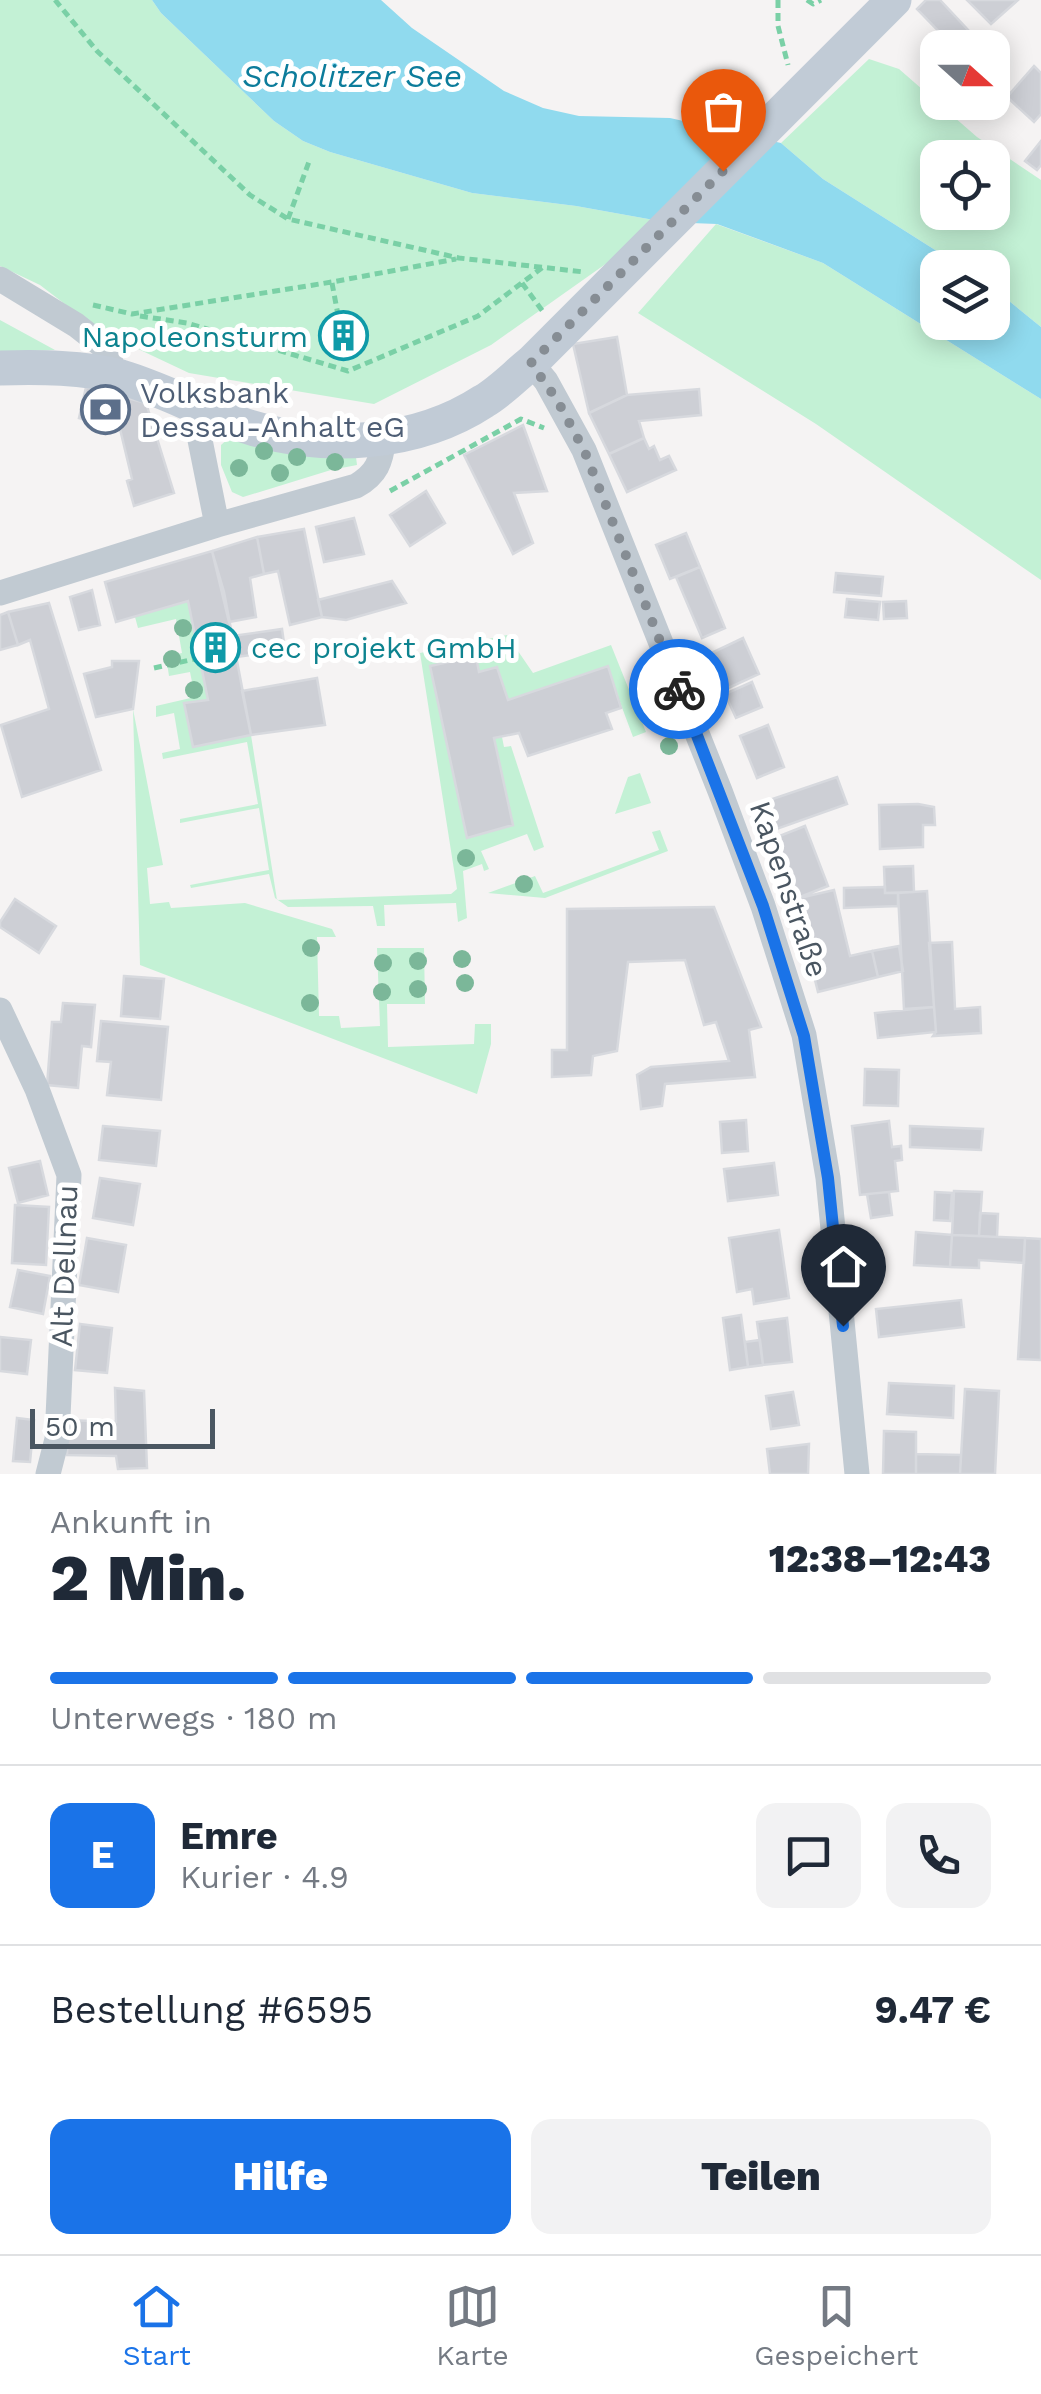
<!DOCTYPE html>
<html lang="de">
<meta charset="utf-8">
<style>
body{margin:0;font-family:"Work Sans",sans-serif;background:#f2f2f3;color:#1f2937;height:100vh;display:flex;flex-direction:column;font-size:38px;white-space:nowrap}
*{box-sizing:border-box;margin:0}
p{font-size:32px;color:#747a83}
.icon{flex:none;width:55px;height:55px;fill:none;stroke:currentColor;stroke-width:2;stroke-linecap:round;stroke-linejoin:round}
.map{position:relative;height:1474px;overflow:hidden}
.panel{display:flex;flex-direction:column;background:#fff;flex:1}
.panel>*{flex:none}
.needle{width:65px;rotate:111deg}
.fabs{position:absolute;left:920px;top:30px;display:grid;gap:20px}
.fabs a{display:grid;place-items:center;width:90px;height:90px;border-radius:20px;background:#fff;box-shadow:0 5px 25px #0003;font-size:50px}
.scale{position:absolute;left:30px;bottom:25px;width:185px;box-sizing:border-box;padding-left:10px;border:5px solid #4a5661;border-top:0;font-size:28px;line-height:35px;white-space:nowrap;color:#4a5661;-webkit-text-stroke:8px #fff;paint-order:stroke}
.pin{position:absolute;display:grid;place-items:center;width:85px;height:85px;color:#fff;margin:-102px -42px;border-radius:50% 50% 50% 0;rotate:-45deg;box-shadow:0 0 10px #0007}
.pin .icon{rotate:45deg}
.courier{position:absolute;display:grid;place-items:center;width:100px;height:100px;margin:-50px;border:8px solid #1a73e8;border-radius:50%;background:#fff;color:#222;box-shadow:0 2px 12px #0007}
.head em{font-style:normal;font-weight:800}
.head div{display:flex;flex-direction:column-reverse}
.head{display:flex;align-items:center;justify-content:space-between;height:170px;padding:0 50px}
h1{font-size:65px;font-weight:800;line-height:75px}
.bar{display:grid;grid-template-columns:repeat(4,1fr);gap:15px 10px;align-content:center;height:120px;padding:0 50px}
.bar i{height:12px;border-radius:8px;background:#e0e1e3}
.bar .selected{background:#1a73e8}
.bar p{grid-column:span 4}
.line{display:flex;align-items:center;gap:25px;padding:0 50px;border-top:2px solid #e0e1e3}
.line div{flex:1}
.round{display:grid;place-items:center;flex:none;width:105px;height:105px;border-radius:20px;background:#f2f2f3}
.button{display:flex;gap:20px;margin-top:auto;padding:20px 50px}
.button a{flex:1;height:115px;border-radius:20px;background:#1a73e8;color:#fff;font-size:40px;font-weight:800;line-height:115px;text-align:center}
.button a+a{background:#f2f2f3;color:#1f2937}
.dock{display:flex;justify-content:space-around;align-items:center;height:140px;border-top:2px solid #e0e1e3;background:#fff;font-size:28px;color:#747a83}
.dock a{display:grid;justify-items:center;gap:5px}
.dock .selected{color:#1a73e8}
.map>svg:first-child{display:block}
.green{fill:#c3f1d5;fill-rule:evenodd}
.water{fill:#90daee}
.building{fill:#cdcfd5;stroke:#d7d9de;stroke-width:2.5}
.lines{fill:none;stroke-linecap:round;stroke-linejoin:round}
.path{stroke:#7ad0a6;stroke-width:5;stroke-dasharray:8 5;stroke-linecap:butt}
.street{stroke:#c1cad2;stroke-width:25}
.secondary{stroke:#c1cbd6;stroke-width:35}
.tree{fill:#7bb799}
.done{stroke:#868d94;stroke-width:10;stroke-dasharray:0 18}
.route{stroke:#1a73e8;stroke-width:12}
.labels{text-anchor:middle;dominant-baseline:central;stroke-width:10;stroke-linejoin:round;paint-order:stroke}
.culture-label{font-size:30px;fill:#0d838f;stroke:#fff;text-anchor:end}
.service-label{font-size:30px;fill:#4e5e75;stroke:#fff;text-anchor:start}
.street-label{font-size:30px;fill:#4a5661;stroke:#fff}
.water-label{font-size:32px;font-style:italic;fill:#0c7c9b;stroke:#fff}
</style>
<div class="map">
<svg width="1041" height="1474" viewBox="0 0 1041 1474">
<rect width="100%" height="100%" fill="#f5f3f3"/>
<path class="green" d="M0,0H152L161,13L274,121L303,141L330,152L472,193L576,206L665,222L491,345L374,404L189,373L100,331L40,285L0,266Z
M869,59L899,69L977,137L1041,180V327L993,288L992,268L962,267L823,179L781,143ZM938,158H992V212H938Z
M716,224L823,263L1041,399V580L816,424L638,313Z
M0,320L55,350L0,352Z
M230,437L356,457L357,465L331,470L243,497L232,492L221,465V445Z
M188,601L208,700L184,704L193,746L251,735L277,900L451,894L457,889L420,653L507,635L533,673L611,645L646,732L633,737L607,667L508,700L497,668L479,672L476,656L430,666L467,837L513,824L494,738L502,737L504,747L511,746L544,847L534,851L527,834L481,851L489,869L484,871L482,864L463,871L467,918L458,922L456,903L384,905L385,926H377L373,906L288,907L275,898L269,874L191,888L190,885L269,870L259,808L180,823V819L258,804L247,742L163,759L162,753L180,749L174,713L156,717V706L195,697L190,672L169,676L166,656L182,653L176,619L138,628L135,617Z
M133,709L163,865L147,868L150,904L169,902L171,908L245,903L332,929L336,937H317L319,1016H339L341,1028L380,1026L377,948H424L425,1004H387L388,1047L474,1044L475,1024H491V1044L477,1094L140,965Z
M640,773L651,803L615,814L628,777Z
M660,830L668,851L545,898L488,893L535,876L543,893L659,850L652,832Z"/>
<path class="water" d="M152,0H381L412,28L504,91L543,108L579,116L670,118L781,143L823,179L962,267L938,268V322H992L993,288L1041,327V399L823,263L717,224L665,222L576,206L472,193L330,152L303,141L274,121L161,13Z"/>
<path class="building" d="M926,0H940L969,31L953,46L917,9Z
M967,0H1018L991,24Z
M1034,66L1041,73V114L1034,122L1007,97Z
M1041,141V165L1037,170L1025,161Z
M321 337a22 22 0 1 1 44 0a22 22 0 1 1-44 0Z
M617,337L627,395L589,413L573,344Z
M86,387L146,403L174,493L134,506L127,481L132,479L120,429L79,418Z
M699,389L701,415L639,421L644,438L609,454L589,413L627,395Z
M523,425L547,491L514,493L533,543L513,554L464,455Z
M644,438L649,449L654,446L660,460L669,456L676,470L627,492L609,454Z
M426,491L445,523L410,546L390,515Z
M354,518L364,554L324,562L316,527Z
M304,529L322,617L290,625L278,571L264,574L257,537Z
M686,533L700,567L670,579L656,545Z
M257,537L264,574L250,578L256,617L229,622L212,551Z
M212,551L224,592L251,735L193,747L184,703L208,700L188,601L116,622L105,582Z
M700,567L725,628L702,638L676,577Z
M836,573L883,577L881,596L834,592Z
M392,581L406,603L346,620L322,617L318,600Z
M92,590L100,625L79,630L70,597Z
M847,599L880,602L878,620L845,617Z
M906,601L907,618L884,619L883,602Z
M49,603L101,770L22,797L1,725L49,709L30,640L18,645L8,612Z
M8,612L18,645L0,650V615Z
M282,629L285,650L236,657L232,636Z
M743,638L759,674L724,690L707,655Z
M476,656L479,672L497,667L508,700L608,666L621,708L606,713L612,729L528,756L519,733L494,738L513,825L467,838L430,666Z
M112,661H139L133,709L96,717L84,674L112,667Z
M317,678L325,725L251,735L242,691Z
M752,682L762,707L736,718L725,694Z
M768,725L784,767L757,778L740,736Z
M837,777L847,804L771,831L761,803Z
M918,804L934,807L935,825H923V847L880,849L879,805Z
M805,826L828,886L795,899L772,839Z
M913,866L914,892L885,893L884,867Z
M885,887V893H898V906L844,908V888Z
M834,890L850,956L872,951L878,977L818,992L795,899Z
M927,891L934,1007L904,1009L898,893Z
M15,899L56,926L39,953L0,927V922Z
M714,907L761,1027L749,1030L755,1077L665,1084L662,1106L641,1109L637,1075L651,1067L729,1061L716,1022L704,1025L685,960L628,962L617,1051L593,1056L591,1075L552,1077V1050H567V909Z
M952,942L955,1009L980,1007L981,1033L933,1036L936,1032L929,943Z
M899,946L903,971L878,977L872,951Z
M124,976L164,979L160,1019L121,1016Z
M63,1003L95,1005L91,1047L82,1046L78,1088L47,1085L52,1022H61Z
M934,1007L936,1032L878,1038L875,1013Z
M101,1021L168,1027L161,1100L107,1095L111,1062L97,1061Z
M865,1069L899,1070L898,1106L864,1105Z
M746,1120L748,1151L722,1153L720,1122Z
M889,1121L892,1147L901,1146L902,1160L895,1161L898,1191L860,1195L852,1126Z
M103,1126L160,1131L156,1166L99,1160Z
M910,1126L983,1129L981,1150L910,1147Z
M40,1161L48,1195L18,1203L9,1168Z
M774,1163L778,1195L728,1201L724,1169Z
M100,1178L140,1184L133,1225L93,1218Z
M954,1191L982,1192L979,1236L952,1235Z
M889,1192L892,1215L871,1218L867,1194Z
M935,1192L952,1193L950,1221L934,1220Z
M15,1205L49,1207L46,1265L12,1263Z
M980,1213L998,1214L997,1237L979,1236Z
M779,1230L789,1298L754,1304L752,1289L737,1292L729,1238Z
M916,1232L952,1235L950,1267L914,1265Z
M952,1235L1025,1238L1024,1263L979,1260V1268L950,1267Z
M87,1238L126,1245L118,1292L79,1285Z
M1025,1238L1041,1239V1360L1018,1359Z
M18,1270L50,1276L43,1314L10,1307Z
M961,1300L964,1327L879,1337L876,1309Z
M741,1315L748,1367L730,1370L723,1318Z
M787,1318L792,1362L763,1365L757,1322Z
M80,1324L112,1328L107,1373L75,1370Z
M0,1337L31,1340L27,1374L0,1371Z
M760,1340L763,1365L748,1367L745,1342Z
M889,1383L954,1386L953,1418L887,1414Z
M115,1388L144,1391L147,1468L118,1469L116,1456L67,1455L68,1420L116,1422Z
M965,1389L999,1391L995,1474H960Z
M793,1392L799,1425L771,1429L766,1396Z
M17,1418L34,1420L30,1462L13,1461Z
M884,1431L916,1432V1474H883Z
M809,1444L808,1474H770L767,1449Z
M916,1454L961,1455L960,1474H916Z"/>
<g class="lines">
<path class="path" d="M55,0L97,51L250,195L288,219L459,258L584,272
M778,0V26L788,65
M807,0L813,4L821,0
M288,219L310,159
M332,283L338,315
M522,283L544,313
M93,305L132,314L332,282L456,259
M140,316L187,323L348,371L478,316L543,267
M390,491L521,419L544,428
M154,668L199,658"/>
<path class="street" d="M0,279L76,325L104,347L117,376
M531,363L546,381L584,450L720,791L763,906L804,1035L828,1178L857,1474
M200,410V440L217,525
M0,593L217,525L356,486C377,474 381,462 384,438
M0,1010L37,1089L69,1175L57,1439L48,1474"/>
<path class="secondary" d="M0,368C39,367 84,367 121,377C165,390 205,413 249,427C324,451 417,445 484,401C501,391 516,375 531,363L894,0"/>
</g>
<g class="tree">
<circle cx="264" cy="451" r="9"/>
<circle cx="297" cy="457" r="9"/>
<circle cx="335" cy="462" r="9"/>
<circle cx="239" cy="468" r="9"/>
<circle cx="280" cy="473" r="9"/>
<circle cx="183" cy="628" r="9"/>
<circle cx="172" cy="659" r="9"/>
<circle cx="644" cy="682" r="9"/>
<circle cx="194" cy="690" r="9"/>
<circle cx="656" cy="711" r="9"/>
<circle cx="669" cy="746" r="9"/>
<circle cx="466" cy="858" r="9"/>
<circle cx="524" cy="884" r="9"/>
<circle cx="311" cy="948" r="9"/>
<circle cx="462" cy="959" r="9"/>
<circle cx="418" cy="961" r="9"/>
<circle cx="383" cy="963" r="9"/>
<circle cx="465" cy="983" r="9"/>
<circle cx="418" cy="989" r="9"/>
<circle cx="382" cy="992" r="9"/>
<circle cx="310" cy="1003" r="9"/>
</g>
<g class="lines">
<path class="done" d="M679,689L584,450L557,400L531,363L723,171"/>
<path class="route" d="M679,689L763,906L804,1036L828,1178L843,1326"/>
</g>
<defs>
<symbol id="building-ring" viewBox="-11 -11 22 22"><circle r="9.5" fill="#fff" stroke="#0f9aa8" stroke-width="1.5"/><path d="M-4-6H4V6H1V3H-1V6H-4ZM-2.5-4.3h1.7v1.8h-1.7ZM.8-4.3h1.7v1.8H.8ZM-2.5-1h1.7V.8h-1.7ZM.8-1h1.7V.8H.8Z" fill="#0f9aa8"/></symbol>
<symbol id="bank-ring" viewBox="-11 -11 22 22"><circle r="9.5" fill="#fff" stroke="#5c6f8a" stroke-width="1.5"/><path d="M-6-4H6V4H-6ZM0-2.3a2.3 2.3 0 1 0 0 4.6a2.3 2.3 0 1 0 0-4.6Z" fill="#5c6f8a"/></symbol>
</defs>
<g fill-rule="evenodd">
<use href="#building-ring" x="316" y="308" width="55" height="55"/>
<use href="#bank-ring" x="78" y="382" width="55" height="55"/>
<use href="#building-ring" x="188" y="620" width="55" height="55"/>
</g>
<g class="labels">
<g class="culture-label">
<text x="308" y="336">Napoleonsturm</text>
<text x="251" y="647" text-anchor="start">cec projekt GmbH</text>
</g>
<g class="service-label">
<text x="140" y="392">Volksbank<tspan x="140" dy="34">Dessau-Anhalt eG</tspan></text>
</g>
<g class="street-label">
<text transform="translate(789 889) rotate(71)">Kapenstraße</text>
<text transform="translate(64 1266) rotate(-88)">Alt Dellnau</text>
</g>
<g class="water-label">
<text x="352" y="76">Scholitzer See</text>
</g>
</g>
</svg>
<div class="fabs">
<a><svg class="needle" viewBox="-14 -14 28 28"><path d="M0-13l5 13h-10z" fill="#e53935"/><path d="M0 13l5-13h-10z" fill="#747a83"/></svg></a>
<a><svg class="icon" aria-label="locate" viewBox="0 0 24 24"><circle cx="12" cy="12" r="6"/><path d="M12 2v4M12 18v4M2 12h4M18 12h4"/></svg></a>
<a><svg class="icon" aria-label="layers" viewBox="0 0 24 24"><path d="M12 4l9 5-9 5-9-5zM3 14l9 5 9-5"/></svg></a>
</div>
<div class="scale">50 m</div>
<div class="pin" style="left:723px;top:171px;background:#ea580c"><svg class="icon" aria-label="bag" viewBox="0 0 24 24"><path d="M5 8h14l-1 12H6zM9 8a3 3 0 0 1 6 0"/></svg></div>
<div class="pin" style="left:843px;top:1326px;background:#1f2937"><svg class="icon" aria-label="home" viewBox="0 0 24 24"><path d="M3 11l9-7 9 7M6 9v11h12V9"/></svg></div>
<div class="courier" style="left:679px;top:689px"><svg class="icon" aria-label="bike" viewBox="0 0 24 24"><circle cx="6" cy="16" r="4"/><circle cx="18" cy="16" r="4"/><path d="M6 16l4-8h5l3 8M10 8l3 8H6M13 5h3"/></svg></div>
</div>
<section class="panel">
<div class="head"><div><h1>2 Min.</h1><p>Ankunft in</p></div><em>12:38–12:43</em></div>
<div class="bar"><i class="selected"></i><i class="selected"></i><i class="selected"></i><i></i><p>Unterwegs · 180 m</p></div>
<div class="line" style="height:180px"><b class="round" style="background:#1a73e8;color:#fff">E</b><div><b>Emre</b><p>Kurier · 4.9</p></div><a class="round"><svg class="icon" aria-label="chat" viewBox="0 0 24 24"><path d="M4 5h16v11H9l-5 4z"/></svg></a><a class="round"><svg class="icon" aria-label="phone" viewBox="0 0 24 24"><path d="M5 4h4l2 5-3 2q2 4 5 5l2-3 5 2v4C11 20 4 13 5 4z"/></svg></a></div>
<div class="line" style="height:130px"><div>Bestellung #6595</div><b>9.47 €</b></div>
<div class="button"><a>Hilfe</a><a>Teilen</a></div>
</section>
<nav class="dock">
<a class="selected"><svg class="icon" aria-label="home" viewBox="0 0 24 24"><path d="M3 11l9-7 9 7M6 9v11h12V9"/></svg>Start</a>
<a><svg class="icon" aria-label="map" viewBox="0 0 24 24"><path d="M3 6l6-2 6 2 6-2v14l-6 2-6-2-6 2zM9 4v14M15 6v14"/></svg>Karte</a>
<a><svg class="icon" aria-label="saved" viewBox="0 0 24 24"><path d="M7 4h10v16l-5-4-5 4z"/></svg>Gespeichert</a>
</nav>
